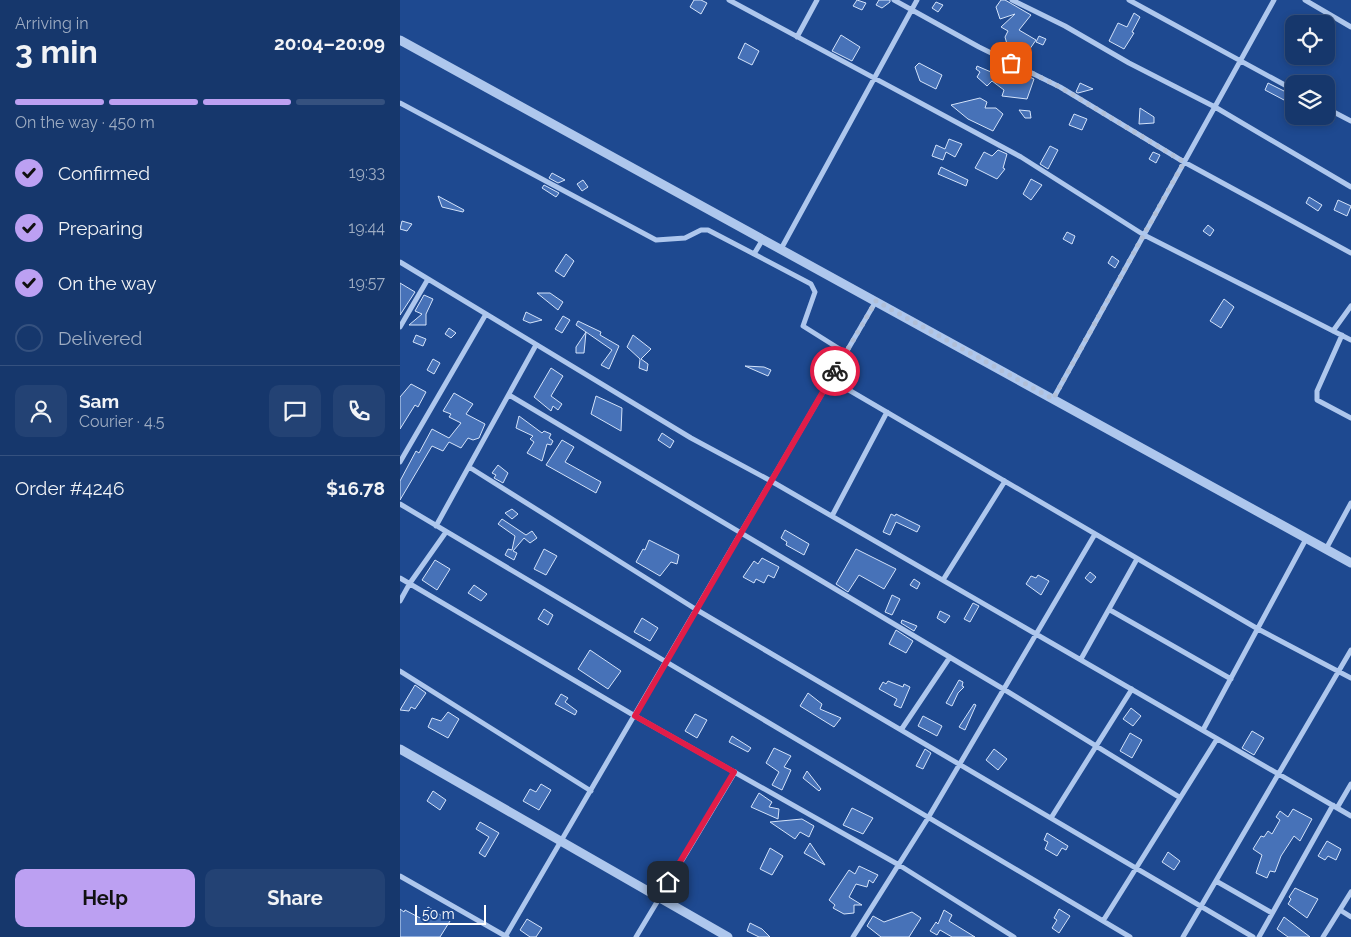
<!DOCTYPE html>
<meta charset="utf-8">
<style>
body{margin:0;font-family:Raleway,sans-serif;background:#234274;color:#f1f3f6;height:100vh;display:flex;flex-direction:column;font-size:19px;white-space:nowrap}
*{box-sizing:border-box;margin:0}
p{font-size:16px;color:#9eacc2}
.icon{flex:none;width:28px;height:28px;fill:none;stroke:currentColor;stroke-width:2;stroke-linecap:round;stroke-linejoin:round}
.map{position:relative;flex:1;overflow:hidden}
.sheet{display:flex;flex-direction:column;background:#16376c;width:400px}
.sheet>*{flex:none}
.fabs{position:absolute;left:885px;top:15px;display:grid;gap:10px}
.fabs a{display:grid;place-items:center;width:50px;height:50px;border-radius:10px;background:#16376c;box-shadow:0 2px 8px #0003,0 0 0 1px #35517f;font-size:25px}
.scale{position:absolute;left:15px;bottom:12px;width:71px;box-sizing:border-box;padding-left:5px;border:2px solid #fff;border-top:0;font-size:14px;line-height:18px;white-space:nowrap;color:#fff;-webkit-text-stroke:4px #1e4990;paint-order:stroke}
.pin{position:absolute;display:grid;place-items:center;width:42px;height:42px;color:#fff;margin:-21px;border-radius:10px;box-shadow:0 2px 8px #0006}
.courier{position:absolute;display:grid;place-items:center;width:50px;height:50px;margin:-25px;border:4px solid #e11d48;border-radius:50%;background:#fff;color:#222;box-shadow:0 1px 6px #0007}
.head em{font-style:normal;font-weight:700}
.head div{display:flex;flex-direction:column-reverse}
.head{display:flex;align-items:center;justify-content:space-between;height:85px;padding:0 15px}
h1{font-size:32px;font-weight:700;line-height:38px}
.bar{display:grid;grid-template-columns:repeat(4,1fr);gap:8px 5px;align-content:center;height:60px;padding:0 15px}
.bar i{height:6px;border-radius:4px;background:#35517f}
.bar .current{background:#bca0f2}
.bar p{grid-column:span 4}
.line{display:flex;align-items:center;gap:12px;padding:0 15px;border-top:1px solid #35517f}
.line div{flex:1}
.round{display:grid;place-items:center;flex:none;width:52px;height:52px;border-radius:10px;background:#234274}
ol{padding:0 15px;list-style:none}
li{display:flex;align-items:center;gap:15px;height:55px}
li p{margin-inline-start:auto}
li .icon{padding:5px;border-radius:50%;background:#bca0f2;color:#111;stroke-width:4}
li:last-child{color:#9eacc2}
li i{width:28px;height:28px;border:2px solid #35517f;border-radius:50%}
.action{display:flex;gap:10px;margin-top:auto;padding:10px 15px}
.action a{flex:1;height:58px;border-radius:10px;background:#bca0f2;color:#111;font-size:20px;font-weight:700;line-height:58px;text-align:center}
.action a+a{background:#234274;color:#f1f3f6}
main{display:flex;flex:1;min-height:0}
.map>svg:first-child{display:block}
.building{fill:#4772b8;stroke:#d4e3fa}
.lines{fill:none;stroke-linecap:round;stroke-linejoin:round}
.minor{stroke:#aec7ed;stroke-width:5}
.tertiary{stroke:#aec7ed;stroke-width:9}
.done{stroke:#b0bfd8;stroke-width:5;stroke-dasharray:0 9}
.route{stroke:#e11d48;stroke-width:6}
</style>
<main>
<section class="sheet">
<div class="head"><div><h1>3 min</h1><p>Arriving in</p></div><em>20:04–20:09</em></div>
<div class="bar"><i class="current"></i><i class="current"></i><i class="current"></i><i></i><p>On the way · 450 m</p></div>
<ol>
<li><svg class="icon" aria-label="check" viewBox="0 0 24 24"><path d="M5 12l5 5 9-10"/></svg>Confirmed<p>19:33</p></li>
<li><svg class="icon" aria-label="check" viewBox="0 0 24 24"><path d="M5 12l5 5 9-10"/></svg>Preparing<p>19:44</p></li>
<li><svg class="icon" aria-label="check" viewBox="0 0 24 24"><path d="M5 12l5 5 9-10"/></svg>On the way<p>19:57</p></li>
<li><i></i>Delivered</li>
</ol>
<div class="line" style="height:90px"><a class="round"><svg class="icon" aria-label="person" viewBox="0 0 24 24"><circle cx="12" cy="8" r="4"/><path d="M4 21q1-7 8-7t8 7"/></svg></a><div><b>Sam</b><p>Courier · 4.5</p></div><a class="round"><svg class="icon" aria-label="chat" viewBox="0 0 24 24"><path d="M4 5h16v11H9l-5 4z"/></svg></a><a class="round"><svg class="icon" aria-label="phone" viewBox="0 0 24 24"><path d="M5 4h4l2 5-3 2q2 4 5 5l2-3 5 2v4C11 20 4 13 5 4z"/></svg></a></div>
<div class="line" style="height:65px"><div>Order #4246</div><b>$16.78</b></div>
<div class="action"><a>Help</a><a>Share</a></div>
</section>
<div class="map">
<svg width="951" height="937" viewBox="0 0 951 937">
<rect width="100%" height="100%" fill="#1e4990"/>
<path class="building" d="M294,0H301L307,3L301,14L290,7Z
M457,0L466,3L462,10L453,6Z
M479,0H490V2L482,8L476,5Z
M601,0H605L631,15L619,30L636,40L627,53L607,44L605,37L608,31L601,27L615,14L600,19L596,7Z
M536,2L543,5L538,12L532,8Z
M734,13L740,17L732,32L734,33L724,49L709,41L718,23L727,27Z
M441,35L460,47L452,61L432,51Z
M639,36L646,39L643,45L636,42Z
M345,43L359,51L352,65L338,58Z
M519,63L542,75L536,89L520,81L515,67Z
M577,66L605,78L619,72L634,79L627,99L602,96L604,90L592,81L587,86L577,77L580,72L576,69Z
M680,83L693,89L678,93L676,92Z
M868,83L888,93L884,100L865,90Z
M580,98L587,102L585,108H596L603,114L593,131L568,119L551,105Z
M740,108L754,117V123L739,124Z
M619,110L630,111L631,118H625Z
M674,114L687,119L682,130L669,125Z
M549,139L562,144L555,157L546,152L543,160L532,156L536,145L545,149Z
M650,146L658,150L648,169L640,164Z
M598,150L607,154L603,168L605,169L597,179L575,168L584,152L592,156Z
M753,152L760,155L756,163L749,159Z
M541,167L568,180L566,186L538,174Z
M152,173L165,180L158,183L149,178Z
M631,179L642,185L631,200L623,194Z
M183,180L188,187L182,191L177,184Z
M144,185L159,193L156,197L142,188Z
M38,196L64,210L63,212L42,207Z
M909,197L922,205L918,211L906,203Z
M938,200L951,206L947,216L934,210Z
M2,221L12,224L7,231L0,229Z
M808,225L814,230L810,236L803,231Z
M667,232L675,236L672,244L663,239Z
M166,254L174,261L164,277L155,271Z
M712,256L719,261L715,268L708,263Z
M0,283L15,292L0,315Z
M137,293H150L163,302L158,310Z
M24,295L33,299L26,314V325H9L22,314L15,311Z
M824,299L834,307L821,328L810,321Z
M126,312L142,320L130,323L123,320Z
M163,316L170,320L162,333L155,329Z
M178,321L201,332L200,335L219,346L209,369L201,365L212,350L186,332L184,353H176V347L186,332L176,325Z
M49,328L56,333L51,338L45,334Z
M16,335L26,339L23,346L13,342Z
M233,335L251,349L241,359L248,364L247,371L239,368L240,359L227,347Z
M33,359L40,363L34,374L27,370Z
M345,366L364,367L371,370L368,376Z
M151,368L163,376L151,396L162,404L158,410L153,406L151,411L134,397Z
M11,384L26,392L18,407L15,405L0,429V397Z
M54,393L73,404L66,414L85,424L79,438L73,440L68,438L61,448L49,442L43,451L32,446L0,500V481L16,451L19,453L32,429L49,438L61,423L49,417L51,414L43,411Z
M196,396L222,408L221,431L191,414Z
M119,416L142,433L144,431L151,434L149,438L153,441L151,445L147,444L142,461L127,453L134,442L130,439L133,436L116,428Z
M262,433L274,441L270,448L258,440Z
M162,440L174,447L165,462L201,482L196,493L146,465Z
M98,465L108,473L103,483L94,478L96,475L92,473Z
M112,509L118,514L112,519L105,513Z
M491,514L495,516L496,514L520,526L517,532L496,522L490,535L483,532Z
M102,519L126,535L132,531L137,538L130,543L124,538L113,551L117,553L114,560L105,555L108,549L112,550L115,536L98,524Z
M385,530L409,544L404,555L386,545L387,542L381,538Z
M249,540L279,555L277,564L271,562L260,576L236,562L243,549L245,550Z
M144,549L157,556L146,575L134,569Z
M456,549L496,569L484,589L459,575L448,592L436,584Z
M362,558L379,567L374,578L368,575L364,583L356,579L354,583L343,577L354,561L358,564Z
M35,560L50,569L37,590L22,580Z
M690,572L696,577L691,583L685,578Z
M638,575L649,581L641,595L626,584L631,576L636,578Z
M514,579L520,583L517,589L510,585Z
M74,585L87,594L81,601L68,593Z
M492,595L500,599L492,615L485,612Z
M573,603L579,606L570,622L564,619Z
M144,609L153,615L148,625L138,619Z
M540,611L550,616L545,623L537,618Z
M242,618L258,628L250,641L234,632Z
M502,620L517,626L514,631L501,623Z
M496,630L513,641L506,653L489,644Z
M190,650L221,671L208,689L178,669Z
M559,680L563,682L562,686L564,687L558,693L552,706L546,703Z
M488,681L503,687L504,684L510,687L501,708L494,705L497,699L479,689L483,682L486,684Z
M15,685L26,693L15,709L11,707L9,711L0,710Z
M408,693L422,704L420,709L441,718L434,727L400,706Z
M161,694L168,698L165,702L177,711L175,715L155,704Z
M574,704L576,705L565,730L559,727Z
M731,708L741,716L733,726L723,719Z
M48,712L59,719L48,738L28,727L32,718L41,721Z
M295,714L307,720L297,738L285,731Z
M523,716L542,726L537,736L518,726Z
M852,731L864,738L854,755L842,748Z
M730,733L742,740L732,758L720,751Z
M332,736L351,748L348,752L329,742Z
M374,748L391,756L384,767L391,770L382,790L372,785L379,772L366,763Z
M525,749L531,753L523,769L516,766Z
M594,749L607,759L598,770L586,760Z
M407,771L421,789L419,791L403,778Z
M141,784L151,790L139,810L123,801L130,789L136,792Z
M33,791L46,800L40,810L27,801Z
M359,793L372,802L369,807L379,809L378,819L351,807Z
M452,808L473,818L463,834L443,825Z
M893,809L912,819L900,841L894,836L881,856L875,872L870,871L867,878L856,873L862,855L853,849L861,836L864,837L868,831L872,834L880,820L876,817L880,811L888,817Z
M402,819L414,826L409,837L400,832L395,839L370,822Z
M80,822L99,833L85,857L79,853L89,837L76,829Z
M647,833L668,846L666,850L662,848L657,856L645,849L648,842L644,840Z
M927,841L941,849L936,860L928,856L925,860L918,856Z
M410,843L425,865L404,853Z
M370,848L383,856L372,875L360,869Z
M768,852L780,861L774,870L762,862Z
M459,866L478,875L473,883L469,880L467,887L456,884L449,897L462,905H454V913L444,914L433,908L435,905L429,900L449,870L455,874Z
M895,888L918,899L907,918L888,904L891,899L889,897Z
M28,907L50,921L40,937H0V909L4,912L5,910L22,919Z
M659,909L670,916L659,933L652,928L657,920L654,918Z
M544,910L552,915L549,921L575,937H552L540,930L537,935L530,931L536,922L538,924Z
M512,912L521,918L509,937H481L467,926L473,916L484,922Z
M884,917L910,937H888L877,929Z
M127,919L142,928L136,937H130L120,930Z
M350,923L362,929L370,937H359L347,931Z"/>
<g class="lines">
<path class="minor" d="M329,0L621,157L744,235L951,340
M494,0L579,47L660,87L784,162L951,253
M612,0L665,26L729,63L815,107L951,187
M729,0L894,90
M905,0L951,27
M397,37L417,0
M0,103L256,240L285,238L301,230H308L354,254L363,239
M926,108L951,121
M381,249L517,0
M354,254L411,284L415,292L403,326L446,353
M0,262L291,438L371,481L951,816
M0,327L28,279
M933,331L951,306
M942,335L917,391V400L951,418
M430,379L858,629L951,678
M109,395L605,690L779,797
M653,399L874,0
M0,462L86,314
M69,467L297,610L853,937
M0,504L730,937
M432,516L487,412
M36,526L136,345
M926,549L951,503
M0,578L235,716L499,865L614,937
M543,580L605,481
M0,601L10,583L46,532
M710,610L831,679
M681,659L737,559
M0,671L191,791
M501,730L550,657
M803,730L906,539
M937,808L951,784
M651,818L732,689
M0,876L107,937
M816,881L872,913
M940,910L951,917
M703,921L817,739
M105,937L476,301
M236,937L335,772
M453,937L528,818L695,534
M783,937L951,650
M859,937L933,805
M923,937L951,892"/>
<path class="tertiary" d="M0,40L951,563
M0,749L328,937"/>
</g>
<g class="lines">
<path class="done" d="M435,371L476,301L653,399L784,162L660,87L611,63"/>
<path class="route" d="M268,882L334,772L235,716L435,371"/>
</g>
</svg>
<div class="fabs">
<a><svg class="icon" aria-label="locate" viewBox="0 0 24 24"><circle cx="12" cy="12" r="6"/><path d="M12 2v4M12 18v4M2 12h4M18 12h4"/></svg></a>
<a><svg class="icon" aria-label="layers" viewBox="0 0 24 24"><path d="M12 4l9 5-9 5-9-5zM3 14l9 5 9-5"/></svg></a>
</div>
<div class="scale">50 m</div>
<div class="pin" style="left:611px;top:63px;background:#ea580c"><svg class="icon" aria-label="bag" viewBox="0 0 24 24"><path d="M5 8h14l-1 12H6zM9 8a3 3 0 0 1 6 0"/></svg></div>
<div class="pin" style="left:268px;top:882px;background:#1f2937"><svg class="icon" aria-label="home" viewBox="0 0 24 24"><path d="M3 11l9-7 9 7M6 9v11h12V9"/></svg></div>
<div class="courier" style="left:435px;top:371px"><svg class="icon" aria-label="bike" viewBox="0 0 24 24"><circle cx="6" cy="16" r="4"/><circle cx="18" cy="16" r="4"/><path d="M6 16l4-8h5l3 8M10 8l3 8H6M13 5h3"/></svg></div>
</div>
</main>
